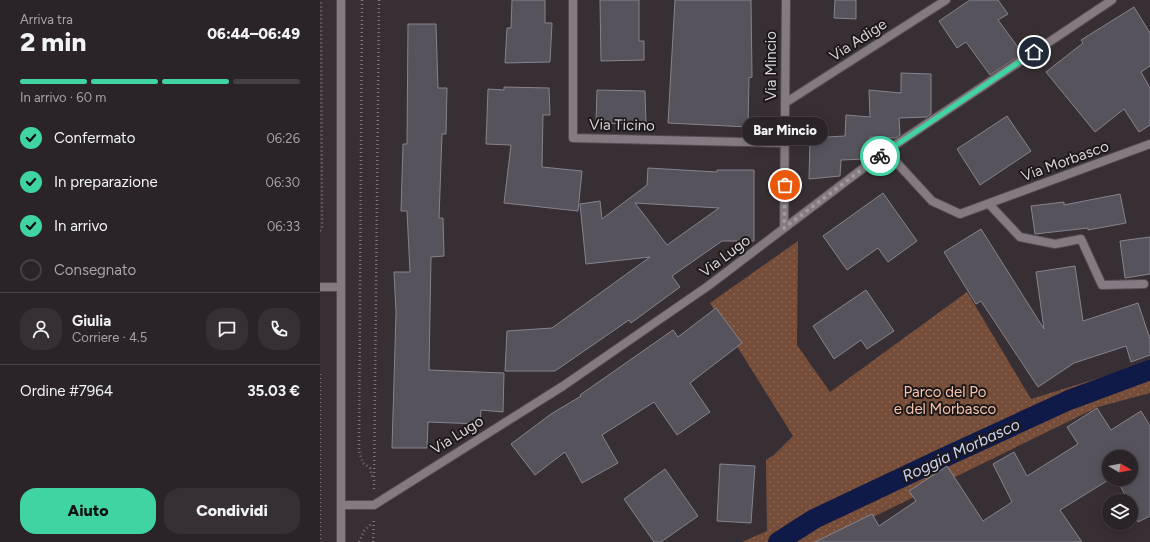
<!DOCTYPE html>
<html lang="it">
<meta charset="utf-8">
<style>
body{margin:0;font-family:Figtree,sans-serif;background:#362f34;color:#f1f3f6;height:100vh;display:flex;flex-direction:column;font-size:15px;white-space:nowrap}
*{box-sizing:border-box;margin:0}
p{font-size:13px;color:#a5a4a8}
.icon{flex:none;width:22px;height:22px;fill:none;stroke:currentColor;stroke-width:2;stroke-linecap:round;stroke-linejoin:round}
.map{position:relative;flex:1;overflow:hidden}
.sheet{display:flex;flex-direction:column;background:#2a2328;width:320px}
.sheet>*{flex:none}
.needle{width:26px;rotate:99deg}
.controls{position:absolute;left:782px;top:450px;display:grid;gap:8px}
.controls a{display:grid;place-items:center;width:36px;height:36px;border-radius:50%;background:#2a2328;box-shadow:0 2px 10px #0003,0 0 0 1px #464045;font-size:20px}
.pin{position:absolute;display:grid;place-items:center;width:34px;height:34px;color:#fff;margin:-17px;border:2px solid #fff;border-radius:50%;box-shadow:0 1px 4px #0007}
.courier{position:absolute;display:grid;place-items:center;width:40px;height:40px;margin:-20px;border:3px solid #3fd4a2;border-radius:50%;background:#fff;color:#222;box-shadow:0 1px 5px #0007}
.bubble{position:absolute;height:28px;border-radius:14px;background:#2a2328;box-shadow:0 2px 10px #0003,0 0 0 1px #464045;font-size:13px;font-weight:800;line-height:28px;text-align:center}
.head em{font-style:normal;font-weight:800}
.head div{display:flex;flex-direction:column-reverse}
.head{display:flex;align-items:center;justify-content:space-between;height:68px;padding:0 20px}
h1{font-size:26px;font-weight:800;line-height:30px}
.bar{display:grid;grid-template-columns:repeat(4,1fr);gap:6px 4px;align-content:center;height:48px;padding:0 20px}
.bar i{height:5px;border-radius:3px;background:#464045}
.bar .on{background:#3fd4a2}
.bar p{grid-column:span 4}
.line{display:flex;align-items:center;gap:10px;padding:0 20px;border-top:1px solid #464045}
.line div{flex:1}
.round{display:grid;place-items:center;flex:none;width:42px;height:42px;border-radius:16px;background:#362f34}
ol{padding:0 20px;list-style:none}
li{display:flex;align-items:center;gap:12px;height:44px}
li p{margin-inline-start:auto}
li .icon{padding:4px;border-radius:50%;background:#3fd4a2;color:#111;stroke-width:4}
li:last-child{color:#a5a4a8}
li i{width:22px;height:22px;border:2px solid #464045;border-radius:50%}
.primary-button{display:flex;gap:8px;margin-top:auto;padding:8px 20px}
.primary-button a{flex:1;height:46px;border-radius:16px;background:#3fd4a2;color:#111;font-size:16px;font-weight:800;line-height:46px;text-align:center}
.primary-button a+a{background:#362f34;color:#f1f3f6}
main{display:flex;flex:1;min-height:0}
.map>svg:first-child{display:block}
.park{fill:url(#park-dots)}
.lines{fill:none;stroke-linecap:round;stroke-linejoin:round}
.canal{stroke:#101a48;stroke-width:20}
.building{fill:#56535c;stroke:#87838d;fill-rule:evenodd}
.minor-casing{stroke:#534c50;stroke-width:10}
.tertiary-casing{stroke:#534c50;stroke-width:10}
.path{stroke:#7e767b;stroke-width:2.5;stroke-dasharray:1 3;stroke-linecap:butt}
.minor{stroke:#857a81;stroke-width:8}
.tertiary{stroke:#857a81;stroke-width:8}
.done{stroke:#a09a9e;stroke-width:4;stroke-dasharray:0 7.2}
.route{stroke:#3fd4a2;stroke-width:5}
.labels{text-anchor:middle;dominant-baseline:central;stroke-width:4;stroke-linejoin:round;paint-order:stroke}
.street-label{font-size:15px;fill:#d8d3d6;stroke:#1d191b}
.park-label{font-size:15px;fill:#f7c2a9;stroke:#1d191b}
.water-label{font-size:16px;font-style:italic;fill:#c8d4f4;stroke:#1d191b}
</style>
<main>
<section class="sheet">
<div class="head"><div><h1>2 min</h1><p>Arriva tra</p></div><em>06:44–06:49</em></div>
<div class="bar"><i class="on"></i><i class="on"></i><i class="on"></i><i></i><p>In arrivo · 60 m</p></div>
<ol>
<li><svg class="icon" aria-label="check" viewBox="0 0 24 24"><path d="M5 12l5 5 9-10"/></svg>Confermato<p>06:26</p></li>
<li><svg class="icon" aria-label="check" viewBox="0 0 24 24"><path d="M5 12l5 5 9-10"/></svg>In preparazione<p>06:30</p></li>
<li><svg class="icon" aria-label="check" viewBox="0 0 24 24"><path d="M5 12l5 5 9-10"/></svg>In arrivo<p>06:33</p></li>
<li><i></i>Consegnato</li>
</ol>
<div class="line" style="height:72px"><a class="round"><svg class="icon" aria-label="person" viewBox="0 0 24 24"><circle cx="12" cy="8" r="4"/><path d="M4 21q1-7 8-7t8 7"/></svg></a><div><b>Giulia</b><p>Corriere · 4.5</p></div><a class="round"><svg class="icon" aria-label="chat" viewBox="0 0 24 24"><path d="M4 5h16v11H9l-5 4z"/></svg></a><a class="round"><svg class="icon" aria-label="phone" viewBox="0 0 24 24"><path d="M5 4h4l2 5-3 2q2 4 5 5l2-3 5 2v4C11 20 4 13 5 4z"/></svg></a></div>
<div class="line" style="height:52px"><div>Ordine #7964</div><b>35.03 €</b></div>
<div class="primary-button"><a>Aiuto</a><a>Condividi</a></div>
</section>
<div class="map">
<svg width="830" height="542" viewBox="0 0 830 542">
<defs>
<pattern id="park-dots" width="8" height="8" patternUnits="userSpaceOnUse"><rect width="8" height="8" fill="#764d38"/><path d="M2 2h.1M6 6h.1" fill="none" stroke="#896654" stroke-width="1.8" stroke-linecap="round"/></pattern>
</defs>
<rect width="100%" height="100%" fill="#382f35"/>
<path class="park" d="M478,241L477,345L510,392L647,292L711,399L830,362V393L778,407L502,542H422L447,531L446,460L454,455L473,436L390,303Z"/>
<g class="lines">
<path class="canal" d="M458,542L494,519L625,457L749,400L830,370"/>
</g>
<path class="building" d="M192,0H225V23H232L230,62L185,63L187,28H191Z
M280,0H319V41H324V60L281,61Z
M355,0H431L432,77L429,78L428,127L348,123Z
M515,0H536V19L514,18Z
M650,0H678L688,14L678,20L700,50L697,52L699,56L670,75L646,42L637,48L619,21Z
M814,7L830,33V66L821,72L830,88V125L819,132L804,109L775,132L726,72L763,43L761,40Z
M88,24H116L118,88H127L126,134H122L119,218H123L124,256L111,257L109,370L184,373L183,412L161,410L160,424L108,422L107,448H72L76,312L74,272H90L87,211H81L83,144H87Z
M581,73L611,74V114L607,117L579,118L580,135L576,138L550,137L549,157L546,159L521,160L520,176L489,179L490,138L525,136L526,115L550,117L549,90L581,93Z
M184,87L229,88L230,115H223L222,167L262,171L258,211L184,203L191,145L166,144L168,89L184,90Z
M277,90L325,91L326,124L276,123Z
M687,116L711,151L660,185L637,149Z
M328,168L397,172V170H434V241H402L352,276L360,287L311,323L309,320L235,371H185L187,331L232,328L330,257L266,264L260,204L280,201L282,219L327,185ZM315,203L399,208L347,245Z
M563,193L597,241L568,262L558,248L527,270L503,236Z
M800,194L806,223L768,230V228L715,234L711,206L744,202V205Z
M661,229L724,329L716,272L755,266L763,321L818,303L830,339V355L811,362L806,346L754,363L718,387L661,301L656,304L624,252Z
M830,237V274L805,278L800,241Z
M546,290L574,331L547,349L541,340L514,359L493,326Z
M396,308L422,343L370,383L390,412L357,435L334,402L282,435L298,463L262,483L245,452L215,475L191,444L231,414L261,396L260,395L353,330L358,337Z
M777,408L791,430L821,411L830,426V516L818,522L811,508V501H808L797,479H811V457H789L790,479L740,510L762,542H495L552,514L559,526L596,501L589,491L627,466L663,521L692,502L673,464L694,452L707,476L758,444L747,427Z
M400,464L435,466L431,523L397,521Z
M345,469L378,516L341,542H334L304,499Z"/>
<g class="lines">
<defs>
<path id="minor" d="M253,0V138L465,143
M465,103L626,0
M566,151L612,201L640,214L830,144
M669,204L700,237L735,244L761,239L782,285L824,284
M464,228L466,0
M0,287H20
M21,505H54L243,386L388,286L566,151L792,0"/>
<path id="tertiary" d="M21,0V542"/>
</defs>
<use href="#minor" class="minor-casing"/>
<use href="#tertiary" class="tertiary-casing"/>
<path class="path" d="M42,0L39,451L43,463L50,468L53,479
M0,231L2,228L1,0
M0,374V542
M54,489L59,0
M39,542L44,531L52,523
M53,542L54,518"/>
<use href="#minor" class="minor"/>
<use href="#tertiary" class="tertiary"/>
</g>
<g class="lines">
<path class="done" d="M465,185L464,228L560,156"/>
<path class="route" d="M560,156L714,52"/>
</g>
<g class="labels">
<g class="street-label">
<text transform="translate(538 40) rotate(-33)">Via Adige</text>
<text transform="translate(451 66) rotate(-90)">Via Mincio</text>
<text transform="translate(302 125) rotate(1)">Via Ticino</text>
<text transform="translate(745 161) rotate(-20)">Via Morbasco</text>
<text transform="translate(405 256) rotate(-37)">Via Lugo</text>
<text transform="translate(137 435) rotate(-32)">Via Lugo</text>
</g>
<g class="park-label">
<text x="625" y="392">Parco del Po<tspan x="625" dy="17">e del Morbasco</tspan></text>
</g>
<g class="water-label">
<text transform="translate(641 450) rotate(-25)">Roggia Morbasco</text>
</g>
</g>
</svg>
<div class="controls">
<a><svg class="needle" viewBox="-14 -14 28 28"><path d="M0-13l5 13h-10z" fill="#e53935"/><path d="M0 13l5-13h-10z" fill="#a5a4a8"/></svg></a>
<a><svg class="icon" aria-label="layers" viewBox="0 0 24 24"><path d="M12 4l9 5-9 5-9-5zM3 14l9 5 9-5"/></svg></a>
</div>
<div class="pin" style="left:465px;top:185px;background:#ea580c"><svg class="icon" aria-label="bag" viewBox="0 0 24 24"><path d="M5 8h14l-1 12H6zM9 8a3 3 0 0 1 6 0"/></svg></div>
<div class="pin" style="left:714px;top:52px;background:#1f2937"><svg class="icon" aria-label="home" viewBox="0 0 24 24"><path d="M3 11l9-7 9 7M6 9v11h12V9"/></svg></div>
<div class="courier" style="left:560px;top:156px"><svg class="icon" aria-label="bike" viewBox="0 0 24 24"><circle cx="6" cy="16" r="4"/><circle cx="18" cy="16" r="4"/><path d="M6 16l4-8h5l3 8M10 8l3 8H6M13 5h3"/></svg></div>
<div class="bubble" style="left:422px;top:117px;width:86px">Bar Mincio</div>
</div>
</main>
